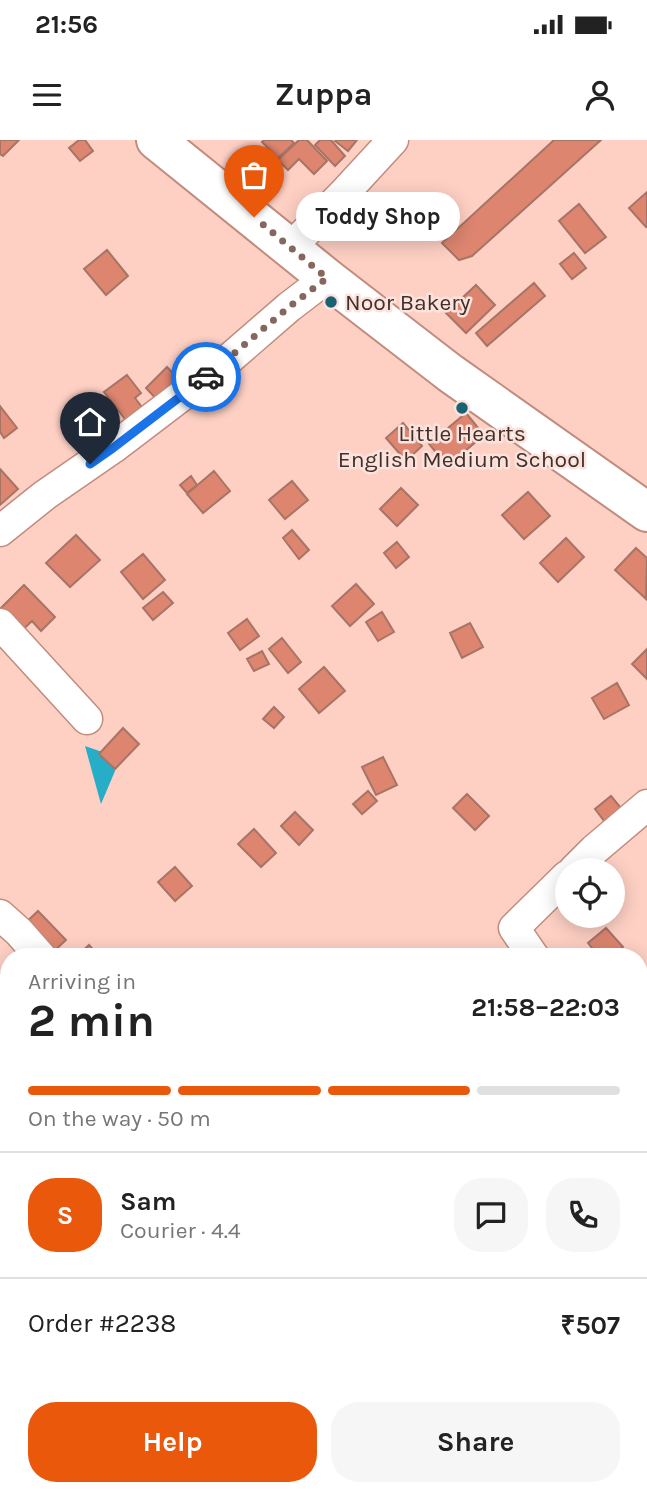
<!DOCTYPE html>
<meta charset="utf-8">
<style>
body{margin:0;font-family:Karla,sans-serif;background:#f6f6f6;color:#222;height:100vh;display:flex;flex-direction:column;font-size:26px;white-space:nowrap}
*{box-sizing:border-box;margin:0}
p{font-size:23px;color:#767676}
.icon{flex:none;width:38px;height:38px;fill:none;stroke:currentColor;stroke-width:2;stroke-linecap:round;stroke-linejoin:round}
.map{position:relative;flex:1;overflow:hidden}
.sheet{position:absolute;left:0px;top:808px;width:648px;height:548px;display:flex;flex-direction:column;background:#fff;border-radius:28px 28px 0 0;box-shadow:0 4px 18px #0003}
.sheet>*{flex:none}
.buttons{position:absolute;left:555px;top:718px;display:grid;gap:14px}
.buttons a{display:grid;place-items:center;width:70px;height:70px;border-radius:50%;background:#fff;box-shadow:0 4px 18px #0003;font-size:35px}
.pin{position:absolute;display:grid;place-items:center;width:60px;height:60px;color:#fff;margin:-72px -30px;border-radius:50% 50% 50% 0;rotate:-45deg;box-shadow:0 0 7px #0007}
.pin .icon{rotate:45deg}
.courier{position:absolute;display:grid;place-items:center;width:70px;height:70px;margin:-35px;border:5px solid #1a73e8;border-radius:50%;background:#fff;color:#222;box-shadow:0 2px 9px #0007}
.bubble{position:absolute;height:49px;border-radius:24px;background:#fff;box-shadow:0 4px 18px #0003;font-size:23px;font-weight:700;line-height:49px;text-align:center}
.head em{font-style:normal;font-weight:700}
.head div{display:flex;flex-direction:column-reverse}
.head{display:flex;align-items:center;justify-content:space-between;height:119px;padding:0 28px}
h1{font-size:46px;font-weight:700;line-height:52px}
.bar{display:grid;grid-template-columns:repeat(4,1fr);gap:10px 7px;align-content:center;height:84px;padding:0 28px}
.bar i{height:9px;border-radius:5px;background:#e0e0e0}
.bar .on{background:#ea580c}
.bar p{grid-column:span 4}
.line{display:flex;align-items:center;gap:18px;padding:0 28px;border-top:2px solid #e0e0e0}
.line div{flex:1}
.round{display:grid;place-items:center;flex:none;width:74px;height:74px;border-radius:28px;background:#f6f6f6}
.button{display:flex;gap:14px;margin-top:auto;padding:14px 28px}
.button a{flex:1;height:80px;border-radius:28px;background:#ea580c;color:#fff;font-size:28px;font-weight:700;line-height:80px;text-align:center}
.button a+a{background:#f6f6f6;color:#222}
.status{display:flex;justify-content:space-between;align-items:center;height:49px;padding:0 35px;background:#fff;direction:ltr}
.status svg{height:19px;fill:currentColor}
header{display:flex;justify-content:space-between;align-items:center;height:91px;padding:0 28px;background:#fff;font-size:32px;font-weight:700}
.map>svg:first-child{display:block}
.water{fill:#26adc7}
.building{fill:#dd856f;stroke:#a77466;stroke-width:2}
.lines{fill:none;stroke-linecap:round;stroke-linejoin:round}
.minor-casing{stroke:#c18c7e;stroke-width:33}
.major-casing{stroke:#c18c7e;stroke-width:42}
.minor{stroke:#fff;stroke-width:30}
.major{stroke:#fff;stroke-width:38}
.done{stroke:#85675f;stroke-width:7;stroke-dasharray:0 12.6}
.route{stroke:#1a73e8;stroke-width:9}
.poi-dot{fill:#1a6271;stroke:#fbe3dd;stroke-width:2.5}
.labels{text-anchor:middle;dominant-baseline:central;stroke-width:5;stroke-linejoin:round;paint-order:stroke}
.poi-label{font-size:23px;fill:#442e28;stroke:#fbe3dd;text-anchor:start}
</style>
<div class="status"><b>21:56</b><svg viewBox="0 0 49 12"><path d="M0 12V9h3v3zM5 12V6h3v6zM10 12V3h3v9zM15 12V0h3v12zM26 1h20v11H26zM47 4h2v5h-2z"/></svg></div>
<header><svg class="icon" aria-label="menu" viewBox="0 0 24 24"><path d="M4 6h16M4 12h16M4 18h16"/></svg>Zuppa<svg class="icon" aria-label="person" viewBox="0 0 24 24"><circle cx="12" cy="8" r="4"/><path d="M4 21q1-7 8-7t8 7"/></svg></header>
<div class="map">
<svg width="647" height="1355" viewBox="0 0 647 1355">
<rect width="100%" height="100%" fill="#fed0c4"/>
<path class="water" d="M85,606L111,615L115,631L101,664Z"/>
<path class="building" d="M0,0H19L3,16L0,14Z
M79,0H85L93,11L80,21L69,8Z
M264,0H291L294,3L278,18L262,2Z
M299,0H307L327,21L314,34L299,19L288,30L278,20Z
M320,0H331L345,16L335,26L315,5Z
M336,0H357L348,11L335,1Z
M554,0H601L472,116L459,120L442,103Z
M647,52V86L646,87L629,68Z
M579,64L606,97L585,113L559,81Z
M107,110L128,136L106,155L84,129Z
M574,113L586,128L572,139L560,124Z
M534,143L545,156L487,206L476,193Z
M476,145L495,165L466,193L446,173Z
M167,227L183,244L162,265L146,248Z
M127,235L141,253L135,258L148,275L131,287L104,252Z
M85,259L98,274L86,284L73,269Z
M0,266L17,288L4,298L0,292Z
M466,273L484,295L447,326L429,304Z
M403,283L422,306L406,321L386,298Z
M0,329L18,349L0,365Z
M214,331L230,351L203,373L187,354Z
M191,336L197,345L187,353L180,345Z
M292,341L308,360L285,379L269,360Z
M401,348L418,365L397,386L380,369Z
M528,352L550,376L524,399L502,375Z
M292,390L309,410L299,419L283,398Z
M76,395L100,420L70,447L46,423Z
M566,398L584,417L558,442L540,423Z
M397,402L409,417L396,428L384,413Z
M636,408L647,418L646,459L615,430Z
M143,414L165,440L143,459L121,432Z
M356,444L374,464L350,486L332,466Z
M24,445L55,477L41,491L32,481L18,494L0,476V469Z
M163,452L173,463L153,480L143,468Z
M382,472L394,492L378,501L366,482Z
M247,479L259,496L240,510L228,493Z
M470,483L483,507L462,518L450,493Z
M282,498L301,522L288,533L269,509Z
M647,509V539L632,524Z
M262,511L269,524L254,531L247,519Z
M324,527L345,551L319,573L299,549Z
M617,543L629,565L604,579L592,558Z
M274,567L284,577L274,588L263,579Z
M123,588L139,604L115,629L99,614Z
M383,617L397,645L376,655L362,627Z
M368,651L377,661L362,674L353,664Z
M467,654L489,676L475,690L453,668Z
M611,656L625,673L608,686L595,669Z
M295,672L313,690L299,705L281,686Z
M254,689L276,713L261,727L238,704Z
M175,727L192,746L175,761L158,742Z
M38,771L66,800L48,817L18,790Z
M606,788L623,807L611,817H599L588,803Z
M89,805L100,817H76Z
M645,870L647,872V886L642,889L639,885V874Z
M9,919V949L8,950L0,942V927Z
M647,1210V1253L639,1243V1217Z
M527,1348H540L545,1355H523L521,1352Z
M551,1348H580L584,1355H555Z"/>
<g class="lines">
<defs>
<path id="minor" d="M291,107L346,51L393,0
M0,391L45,355L113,308L222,225L289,167L327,138
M0,484L87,579
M574,730L594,710L647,665
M0,775L19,792L41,817
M534,817L514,788L567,736
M0,853L9,846
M639,967L647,979
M639,1169L647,1162
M0,1299L9,1302
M84,1348L91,1355
M226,1355L237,1348"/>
<path id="major" d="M156,0L327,138L450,233L647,372"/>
</defs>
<use href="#minor" class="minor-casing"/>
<use href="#major" class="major-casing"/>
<use href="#minor" class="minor"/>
<use href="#major" class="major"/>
</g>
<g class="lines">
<path class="done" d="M206,237L289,167L327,138L254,77"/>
<path class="route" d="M90,324L113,308L206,237"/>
</g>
<g class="poi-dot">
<circle cx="331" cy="162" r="7"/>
<circle cx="462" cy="268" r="7"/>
</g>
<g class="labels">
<g class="poi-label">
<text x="345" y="162">Noor Bakery</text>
<text x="462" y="293" text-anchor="middle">Little Hearts<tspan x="462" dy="26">English Medium School</tspan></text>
</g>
</g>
</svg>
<div class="buttons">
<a><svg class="icon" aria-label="locate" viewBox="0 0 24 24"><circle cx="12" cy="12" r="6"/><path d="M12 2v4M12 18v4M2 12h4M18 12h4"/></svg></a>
</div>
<div class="pin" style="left:254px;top:77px;background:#ea580c"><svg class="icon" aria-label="bag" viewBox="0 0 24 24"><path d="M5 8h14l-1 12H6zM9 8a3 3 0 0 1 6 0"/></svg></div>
<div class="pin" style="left:90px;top:324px;background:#1f2937"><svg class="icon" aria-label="home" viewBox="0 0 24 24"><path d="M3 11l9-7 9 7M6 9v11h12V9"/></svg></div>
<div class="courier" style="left:206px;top:237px"><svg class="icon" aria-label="car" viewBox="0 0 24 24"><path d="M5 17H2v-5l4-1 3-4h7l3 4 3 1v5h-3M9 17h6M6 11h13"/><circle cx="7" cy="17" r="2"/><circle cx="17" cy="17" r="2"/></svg></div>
<div class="bubble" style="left:296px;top:52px;width:164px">Toddy Shop</div>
<section class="sheet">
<div class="head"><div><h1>2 min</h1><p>Arriving in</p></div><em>21:58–22:03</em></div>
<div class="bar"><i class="on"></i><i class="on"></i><i class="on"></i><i></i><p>On the way · 50 m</p></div>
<div class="line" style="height:126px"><b class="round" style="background:#ea580c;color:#fff">S</b><div><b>Sam</b><p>Courier · 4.4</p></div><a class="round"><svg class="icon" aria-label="chat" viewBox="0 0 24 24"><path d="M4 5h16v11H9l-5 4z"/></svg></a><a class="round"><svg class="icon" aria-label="phone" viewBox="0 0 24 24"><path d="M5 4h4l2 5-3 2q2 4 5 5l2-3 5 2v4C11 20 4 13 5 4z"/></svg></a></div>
<div class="line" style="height:91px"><div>Order #2238</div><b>₹507</b></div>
<div class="button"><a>Help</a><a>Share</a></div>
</section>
</div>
